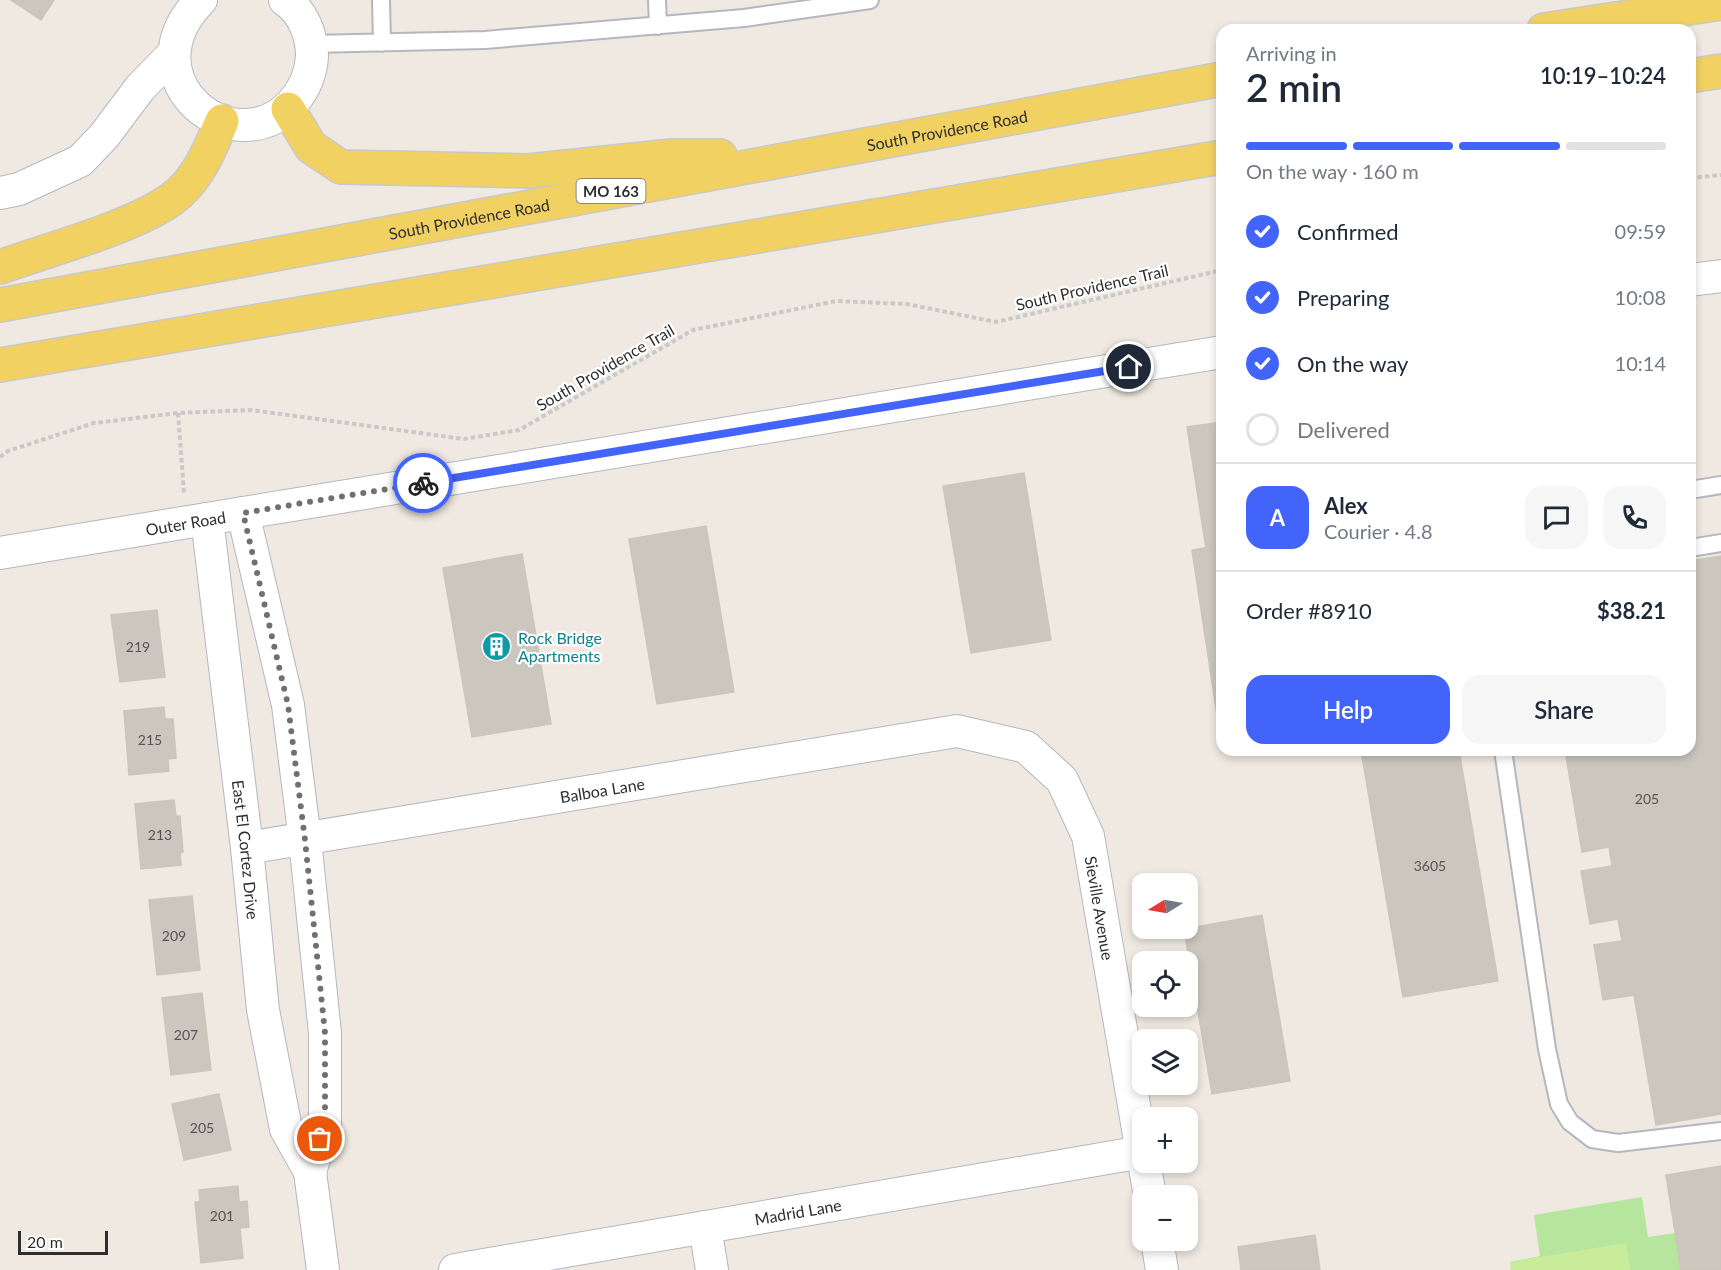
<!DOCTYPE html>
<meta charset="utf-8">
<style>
body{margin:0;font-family:Lato,sans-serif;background:#f6f6f7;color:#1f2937;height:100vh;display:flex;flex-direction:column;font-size:22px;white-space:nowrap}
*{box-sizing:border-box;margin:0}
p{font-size:20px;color:#747a83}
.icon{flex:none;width:33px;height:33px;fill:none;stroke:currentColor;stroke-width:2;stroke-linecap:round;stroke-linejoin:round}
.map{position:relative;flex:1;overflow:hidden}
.sheet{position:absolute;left:1216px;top:24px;width:480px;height:732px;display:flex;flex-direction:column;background:#fff;border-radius:18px;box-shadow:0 3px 9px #0003}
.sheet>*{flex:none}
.needle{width:39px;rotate:259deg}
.buttons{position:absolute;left:1132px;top:873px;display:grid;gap:12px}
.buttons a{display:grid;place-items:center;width:66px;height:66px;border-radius:12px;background:#fff;box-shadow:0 3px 9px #0003;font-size:30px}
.scale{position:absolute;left:18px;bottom:15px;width:90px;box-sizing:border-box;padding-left:6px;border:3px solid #2e2e2e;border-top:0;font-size:16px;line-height:21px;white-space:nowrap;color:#2e2e2e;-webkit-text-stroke:4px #fff;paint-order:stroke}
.pin{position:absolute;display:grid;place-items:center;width:51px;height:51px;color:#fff;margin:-26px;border:3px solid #fff;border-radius:50%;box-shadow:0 2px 6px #0007}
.courier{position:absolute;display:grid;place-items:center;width:60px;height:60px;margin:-30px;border:4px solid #4264fb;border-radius:50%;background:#fff;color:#222;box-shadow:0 2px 8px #0007}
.head em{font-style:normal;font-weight:600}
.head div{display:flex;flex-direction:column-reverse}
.head{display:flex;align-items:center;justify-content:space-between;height:102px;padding:0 30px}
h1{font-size:39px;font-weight:600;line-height:45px}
.bar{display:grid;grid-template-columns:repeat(4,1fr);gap:9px 6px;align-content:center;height:72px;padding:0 30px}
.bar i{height:8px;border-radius:4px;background:#e0e1e3}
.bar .on{background:#4264fb}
.bar p{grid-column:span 4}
.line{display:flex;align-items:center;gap:15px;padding:0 30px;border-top:2px solid #e0e1e3}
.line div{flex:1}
.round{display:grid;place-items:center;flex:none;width:63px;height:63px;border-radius:18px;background:#f6f6f7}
ol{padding:0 30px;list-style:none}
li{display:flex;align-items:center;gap:18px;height:66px}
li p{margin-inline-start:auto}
li .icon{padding:6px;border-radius:50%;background:#4264fb;color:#fff;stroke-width:4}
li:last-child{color:#747a83}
li i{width:33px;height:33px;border:3px solid #e0e1e3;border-radius:50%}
.button{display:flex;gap:12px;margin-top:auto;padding:12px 30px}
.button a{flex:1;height:69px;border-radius:18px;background:#4264fb;color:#fff;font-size:24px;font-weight:600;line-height:69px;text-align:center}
.button a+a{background:#f6f6f7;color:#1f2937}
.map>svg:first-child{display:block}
.green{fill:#b6e59e}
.pitch{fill:#c9ec9a}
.building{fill:#cbc7bf;stroke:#cbc5ba;stroke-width:1.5}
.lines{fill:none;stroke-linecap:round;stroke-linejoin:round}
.lane-casing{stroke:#b4b7c1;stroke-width:20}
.street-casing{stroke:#b4b7c1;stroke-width:34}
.primary-casing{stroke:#c9c9c9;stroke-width:36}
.path{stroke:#c9c9c9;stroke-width:4;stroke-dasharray:4.5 3;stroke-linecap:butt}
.lane{stroke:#fff;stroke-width:16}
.street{stroke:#fff;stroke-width:32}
.primary{stroke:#f2d163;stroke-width:33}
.done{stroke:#726f6d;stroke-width:6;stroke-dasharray:0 10.8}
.route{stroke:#4264fb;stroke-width:8}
.labels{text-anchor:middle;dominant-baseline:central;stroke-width:4.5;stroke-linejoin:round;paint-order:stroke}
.number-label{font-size:14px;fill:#555452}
.shield{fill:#fff;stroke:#6d6d6d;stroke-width:1.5}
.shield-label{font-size:15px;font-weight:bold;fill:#2e2e2e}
.street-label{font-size:16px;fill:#2e2e2e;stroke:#fff}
.culture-label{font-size:16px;fill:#0d838f;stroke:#fff;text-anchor:start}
</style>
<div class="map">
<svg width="1721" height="1270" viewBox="0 0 1721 1270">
<rect width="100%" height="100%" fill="#efe9e1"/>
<path class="green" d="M1642,1197L1648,1237L1675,1233L1681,1270H1511L1510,1262L1540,1256L1534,1215Z"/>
<path class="pitch" d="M1626,1243L1630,1270H1511L1510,1262Z"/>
<path class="building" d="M11,0H54L41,20Z
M1222,422V545L1206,548L1187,427Z
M1024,473L1051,640L971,653L943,486Z
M706,526L734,692L657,704L629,539Z
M1222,545V714L1217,715L1192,550Z
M522,554L551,724L472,737L443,568Z
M1721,556V1114L1656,1125L1634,995L1603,1000L1594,945L1622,941L1618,919L1590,924L1581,871L1612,866L1609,847L1582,852L1565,750H1690V561Z
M157,610L165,677L120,682L111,615Z
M164,707L165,719H173L176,758L168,759L169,771L129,775L124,711Z
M1361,750H1459L1498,981L1403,997Z
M174,800L176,816H180L183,852L180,853L181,865L141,869L135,804Z
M192,896L200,970L157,975L149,900Z
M1262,915L1290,1081L1212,1094L1184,929Z
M202,993L211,1070L171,1075L162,998Z
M219,1094L231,1150L184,1160L172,1104Z
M1721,1166V1270H1681L1666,1175Z
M238,1186L239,1202L247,1201L249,1227L240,1228L243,1258L201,1263L195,1202H200L199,1190Z
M1315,1235L1320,1270H1241L1238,1247Z"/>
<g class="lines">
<defs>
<path id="lane" d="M381,0L382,43
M657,0L658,26
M312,44L485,40L744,18L870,0
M1690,490L1721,485
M1690,548L1721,543
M1503,750L1547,1049L1559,1104L1570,1122L1592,1139L1618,1143L1721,1131"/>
<g id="street">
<path d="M201,0C123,79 236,169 294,101C305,88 311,74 312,56C312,35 303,12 285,0"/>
<path d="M0,193L19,189L80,161L104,136L140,88L174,53"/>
<path d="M1690,280L1721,276"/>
<path d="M243,513L288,705L305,840L325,1033V1123L310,1172"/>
<path id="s1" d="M207,519L247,848L263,1010L286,1129L310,1172L323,1270"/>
<path id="s2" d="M0,553L1222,352"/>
<path id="s3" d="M247,848L957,731L1026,747L1062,780L1088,836L1143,1158"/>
<path d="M1144,1162L1150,1196"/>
<path d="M705,1227L712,1270"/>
<path d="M1157,1240L1162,1270"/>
<path id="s4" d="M455,1270L1142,1152"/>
</g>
<g id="primary">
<path d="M1544,30L1721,3"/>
<path d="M1690,76L1721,71"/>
<path d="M288,109L311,147L341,167L528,171L672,156H720"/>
<path d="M0,267C50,249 131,228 172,199C198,180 210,149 222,121"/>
<path id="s5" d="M0,305L1222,79"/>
<path d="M0,365L1222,157"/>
</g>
</defs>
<use href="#lane" class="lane-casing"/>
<use href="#street" class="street-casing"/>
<use href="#primary" class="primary-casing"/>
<path class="path" d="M1690,178L1721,175
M178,413L184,493
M0,457L8,451L94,423L178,413L251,410L464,439L519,430L693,330L836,301L907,304L996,322L1222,270"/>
<use href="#lane" class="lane"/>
<use href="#street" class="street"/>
<use href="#primary" class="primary"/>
</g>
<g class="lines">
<path class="done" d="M320,1139L325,1123V1033L305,840L288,705L243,513L423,483"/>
<path class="route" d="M423,483L1129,367"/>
</g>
<defs>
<symbol id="building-disc" viewBox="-11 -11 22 22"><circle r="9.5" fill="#0f9aa8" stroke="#fff"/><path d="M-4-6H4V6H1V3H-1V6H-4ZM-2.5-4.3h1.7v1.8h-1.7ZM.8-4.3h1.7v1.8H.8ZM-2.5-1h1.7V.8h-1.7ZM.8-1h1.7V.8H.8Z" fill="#fff"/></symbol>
</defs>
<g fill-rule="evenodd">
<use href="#building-disc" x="480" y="630" width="33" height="33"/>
</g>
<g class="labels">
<g class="number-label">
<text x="138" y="646">219</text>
<text x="150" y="739">215</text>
<text x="1647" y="798">205</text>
<text x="160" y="834">213</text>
<text x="1430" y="865">3605</text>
<text x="174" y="935">209</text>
<text x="186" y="1034">207</text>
<text x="202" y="1127">205</text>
<text x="222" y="1215">201</text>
</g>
<rect class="shield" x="576.5" y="179" width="69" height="24" rx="4.5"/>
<g class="shield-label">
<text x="611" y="191">MO 163</text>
</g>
<g class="street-label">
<text stroke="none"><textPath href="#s5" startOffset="963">South Providence Road</textPath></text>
<text stroke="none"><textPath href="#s5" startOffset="477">South Providence Road</textPath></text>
<text transform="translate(1092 287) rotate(-13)">South Providence Trail</text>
<text transform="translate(605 367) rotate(-30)">South Providence Trail</text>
<text stroke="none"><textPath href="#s2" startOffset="188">Outer Road</textPath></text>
<text stroke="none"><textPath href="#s3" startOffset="360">Balboa Lane</textPath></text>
<text stroke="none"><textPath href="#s1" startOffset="333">East El Cortez Drive</textPath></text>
<text stroke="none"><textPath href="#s3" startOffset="974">Sieville Avenue</textPath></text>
<text stroke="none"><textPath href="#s4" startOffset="348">Madrid Lane</textPath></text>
</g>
<g class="culture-label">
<text x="518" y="637">Rock Bridge<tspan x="518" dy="18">Apartments</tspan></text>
</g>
</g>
</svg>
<div class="buttons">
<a><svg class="needle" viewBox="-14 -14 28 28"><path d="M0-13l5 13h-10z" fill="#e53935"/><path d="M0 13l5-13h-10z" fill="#747a83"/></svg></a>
<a><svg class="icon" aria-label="locate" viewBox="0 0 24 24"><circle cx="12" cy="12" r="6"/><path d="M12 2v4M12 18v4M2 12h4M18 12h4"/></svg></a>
<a><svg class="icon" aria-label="layers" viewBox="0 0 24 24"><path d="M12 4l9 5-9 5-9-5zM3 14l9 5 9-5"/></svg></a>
<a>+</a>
<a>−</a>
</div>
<div class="scale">20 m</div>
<div class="pin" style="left:320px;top:1139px;background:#ea580c"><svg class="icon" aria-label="bag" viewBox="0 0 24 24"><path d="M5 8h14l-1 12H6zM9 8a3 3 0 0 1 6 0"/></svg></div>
<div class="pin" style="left:1129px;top:367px;background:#1f2937"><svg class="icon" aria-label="home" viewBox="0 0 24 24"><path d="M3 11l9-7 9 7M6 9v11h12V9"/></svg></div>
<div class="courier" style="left:423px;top:483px"><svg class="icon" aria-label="bike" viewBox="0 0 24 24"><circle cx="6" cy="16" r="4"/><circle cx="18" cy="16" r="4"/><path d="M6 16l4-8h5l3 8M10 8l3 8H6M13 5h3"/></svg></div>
<section class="sheet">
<div class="head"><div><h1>2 min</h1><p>Arriving in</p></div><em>10:19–10:24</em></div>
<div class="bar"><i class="on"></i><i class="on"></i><i class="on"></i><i></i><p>On the way · 160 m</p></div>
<ol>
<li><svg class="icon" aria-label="check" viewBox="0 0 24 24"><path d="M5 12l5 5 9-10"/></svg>Confirmed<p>09:59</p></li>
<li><svg class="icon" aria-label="check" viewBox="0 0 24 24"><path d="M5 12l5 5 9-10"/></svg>Preparing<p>10:08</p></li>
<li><svg class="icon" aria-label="check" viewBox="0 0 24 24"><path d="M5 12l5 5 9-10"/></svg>On the way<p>10:14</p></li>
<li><i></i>Delivered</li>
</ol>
<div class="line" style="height:108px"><b class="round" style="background:#4264fb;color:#fff">A</b><div><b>Alex</b><p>Courier · 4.8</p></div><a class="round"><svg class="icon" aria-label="chat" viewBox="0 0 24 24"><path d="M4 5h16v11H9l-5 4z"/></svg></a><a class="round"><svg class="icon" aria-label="phone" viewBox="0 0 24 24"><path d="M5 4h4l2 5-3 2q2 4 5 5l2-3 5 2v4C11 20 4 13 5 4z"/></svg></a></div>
<div class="line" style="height:78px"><div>Order #8910</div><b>$38.21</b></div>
<div class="button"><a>Help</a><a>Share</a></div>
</section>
</div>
